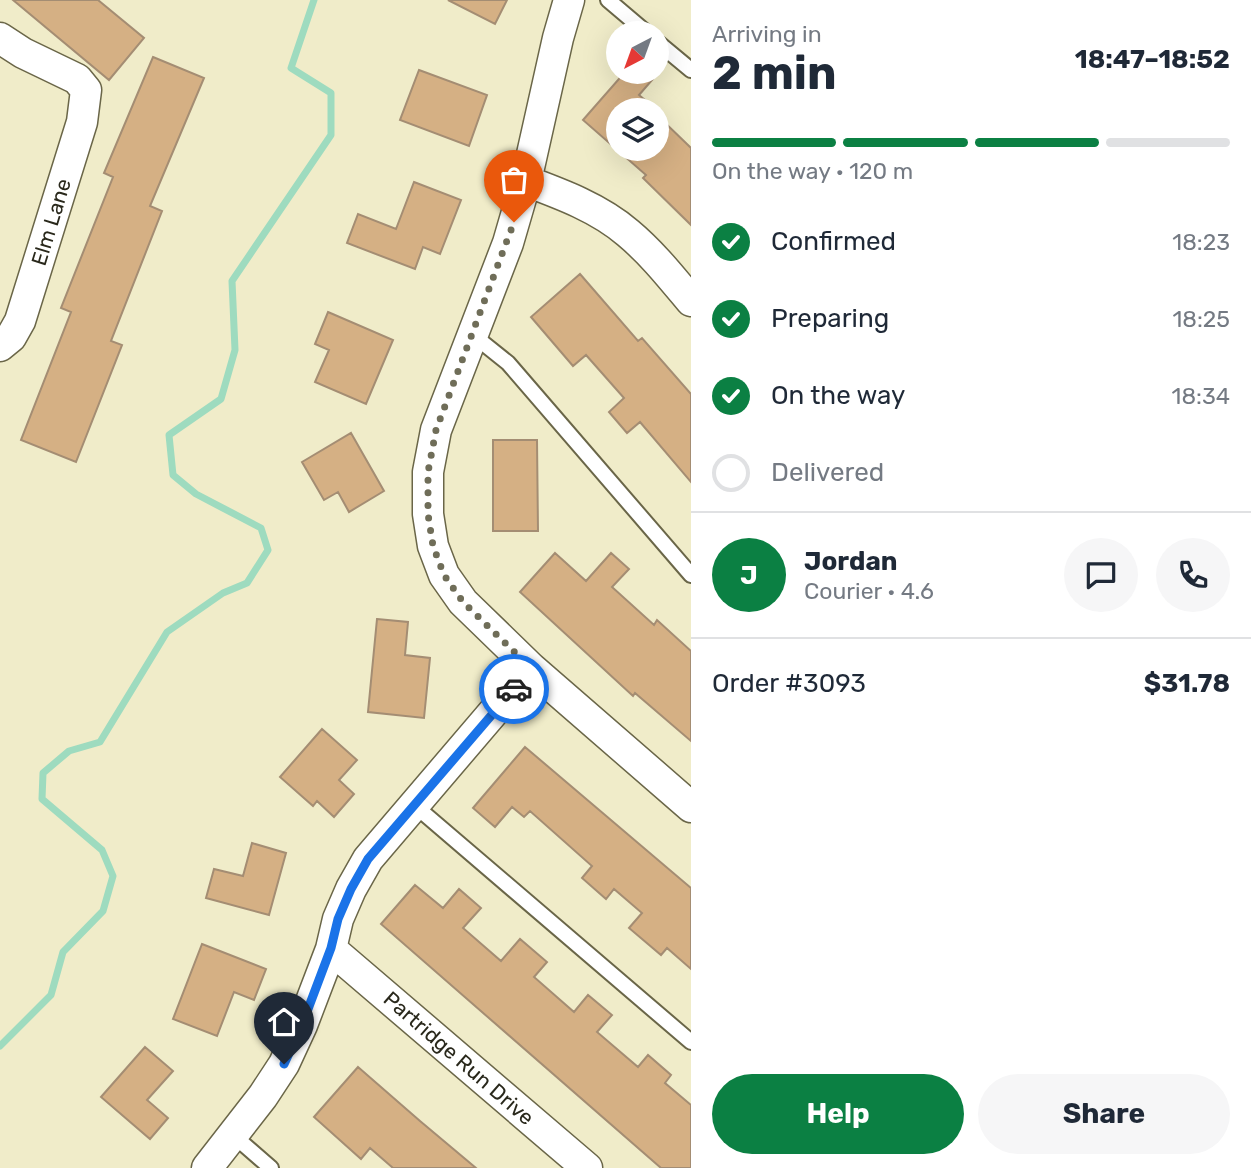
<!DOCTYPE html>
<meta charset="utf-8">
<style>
body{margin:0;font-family:Rubik,sans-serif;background:#f6f6f7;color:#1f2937;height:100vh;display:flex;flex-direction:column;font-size:26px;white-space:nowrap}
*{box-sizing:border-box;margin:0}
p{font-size:23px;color:#747a83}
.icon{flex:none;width:38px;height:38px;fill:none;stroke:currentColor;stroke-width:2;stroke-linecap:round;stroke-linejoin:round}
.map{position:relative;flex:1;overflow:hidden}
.drawer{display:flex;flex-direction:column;background:#fff;width:560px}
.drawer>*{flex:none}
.needle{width:46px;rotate:221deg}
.buttons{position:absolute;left:606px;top:21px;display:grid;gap:14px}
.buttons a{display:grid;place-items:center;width:63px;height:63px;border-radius:50%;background:#fff;box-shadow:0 7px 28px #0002;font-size:35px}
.pin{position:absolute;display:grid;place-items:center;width:60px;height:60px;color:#fff;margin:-72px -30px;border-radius:50% 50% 50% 0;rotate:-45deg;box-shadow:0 0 7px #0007}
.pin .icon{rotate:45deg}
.courier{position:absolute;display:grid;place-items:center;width:70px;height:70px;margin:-35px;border:5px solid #1a73e8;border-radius:50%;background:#fff;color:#222;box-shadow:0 2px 9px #0007}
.summary em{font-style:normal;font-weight:700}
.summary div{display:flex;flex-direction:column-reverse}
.summary{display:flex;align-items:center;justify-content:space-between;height:119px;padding:0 21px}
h1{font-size:46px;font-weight:700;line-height:52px}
.bar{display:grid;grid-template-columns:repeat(4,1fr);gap:10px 7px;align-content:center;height:84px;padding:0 21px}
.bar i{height:9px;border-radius:5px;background:#e0e1e3}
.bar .current{background:#0b8043}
.bar p{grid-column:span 4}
.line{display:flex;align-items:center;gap:18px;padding:0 21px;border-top:2px solid #e0e1e3}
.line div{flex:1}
.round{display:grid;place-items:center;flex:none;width:74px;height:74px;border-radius:37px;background:#f6f6f7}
ol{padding:0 21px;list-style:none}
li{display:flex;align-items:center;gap:21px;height:77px}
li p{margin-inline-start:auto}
li .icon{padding:7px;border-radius:50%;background:#0b8043;color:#fff;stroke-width:4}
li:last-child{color:#747a83}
li i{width:38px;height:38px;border:4px solid #e0e1e3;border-radius:50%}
.cta{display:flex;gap:14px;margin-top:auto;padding:14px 21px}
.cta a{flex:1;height:80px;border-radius:42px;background:#0b8043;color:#fff;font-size:28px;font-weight:700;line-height:80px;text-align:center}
.cta a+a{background:#f6f6f7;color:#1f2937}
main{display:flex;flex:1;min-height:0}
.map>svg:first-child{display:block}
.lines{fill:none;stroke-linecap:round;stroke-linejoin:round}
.stream{stroke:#9edbbf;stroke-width:7}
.building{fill:#d5b084;stroke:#a48d73;stroke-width:2}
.service-casing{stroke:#6a6648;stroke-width:18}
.minor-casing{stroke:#6a6648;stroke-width:33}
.service{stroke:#fff;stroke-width:14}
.minor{stroke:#fff;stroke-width:30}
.done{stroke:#6f6d58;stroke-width:7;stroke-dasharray:0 12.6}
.route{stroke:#1a73e8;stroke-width:9}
.labels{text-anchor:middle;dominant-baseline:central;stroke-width:5;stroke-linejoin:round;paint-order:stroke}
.street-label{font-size:21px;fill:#29281b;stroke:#fff}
</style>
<main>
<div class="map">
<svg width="691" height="1168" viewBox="0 0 691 1168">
<rect width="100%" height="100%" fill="#f0ecc9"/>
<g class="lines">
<path class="stream" d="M0,1046L51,995L63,952L103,911L113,876L102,850L42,799L43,773L69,751L100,742L167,632L223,593L247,583L268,550L261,528L196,494L173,475L169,435L221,399L235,350L232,281L331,135V93L291,68L314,0"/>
</g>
<path class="building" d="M13,0H98L144,38L109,80Z
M448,0H507L495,24Z
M153,57L204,78L150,206L162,211L111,341L122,345L76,462L21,440L71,312L61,308L113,177L104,173Z
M419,70L487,95L469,146L400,120Z
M625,72H659L639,95L657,110H618V149H656V114L691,148V225L643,178L646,175L583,120Z
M414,182L461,200L440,254L423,247L415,269L347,243L358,214L396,229Z
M580,274L638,341L642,338L691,394V482L640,422L627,433L609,412L624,398L586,355L573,366L531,317Z
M328,312L393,340L366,404L315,382L329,350L315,344Z
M351,433L384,491L349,512L338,492L324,500L302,462Z
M493,440H537L538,531H493Z
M555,553L586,581L611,553L629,569L612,587L654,625L657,620L691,651V741L635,693L633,696L520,592Z
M377,619L408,622L405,655L430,658L424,718L368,712Z
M322,729L357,760L339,780L354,794L334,817L317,801L313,806L280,777Z
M525,747L691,888V969L667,948L661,955L629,928L642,913L614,889L606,899L582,878L592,866L530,811L524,817L512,807L495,827L473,808Z
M252,843L286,853L269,915L206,898L214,869L243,876Z
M415,885L443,908L459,889L481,908L463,928L501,961L520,939L547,962L534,977L574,1012L588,995L612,1015L597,1032L638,1067L648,1055L671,1075L665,1083L691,1105V1168H661L381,924Z
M202,944L266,969L254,1000L234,992L217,1036L173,1019Z
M145,1047L173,1071L147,1100L168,1118L150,1139L101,1097Z
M358,1067L420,1121L476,1168H393L370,1148L361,1159L314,1117Z"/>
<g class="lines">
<defs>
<path id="service" d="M608,0L647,33
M656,41L691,70
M473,335L508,363L691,575
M413,804L691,1042
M233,1135L271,1168"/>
<path id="minor" d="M569,0L558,38L526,181L508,243L436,430L428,472V514L433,546L444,575L463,602L531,668L691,807
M0,38L23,53L77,79L86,90L82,122L20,321L11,337L0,346
M526,181C561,194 599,208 628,233C652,253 671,277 691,301
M331,949L587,1168
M207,1168L263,1096L284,1064L302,1025L331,949L338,919L351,889L368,859L531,668"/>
</defs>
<use href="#service" class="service-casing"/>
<use href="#minor" class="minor-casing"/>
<use href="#service" class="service"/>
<use href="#minor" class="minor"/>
</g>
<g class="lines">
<path class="done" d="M514,689L531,668L463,602L444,575L433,546L428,514V472L436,430L514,222"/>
<path class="route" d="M284,1064L302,1025L331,948L338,919L351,889L368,859L514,689"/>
</g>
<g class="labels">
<g class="street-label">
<text transform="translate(51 222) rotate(-73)">Elm Lane</text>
<text transform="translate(459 1058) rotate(41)">Partridge Run Drive</text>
</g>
</g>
</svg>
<div class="buttons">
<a><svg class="needle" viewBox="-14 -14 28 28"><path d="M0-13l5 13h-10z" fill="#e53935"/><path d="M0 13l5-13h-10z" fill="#747a83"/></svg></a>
<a><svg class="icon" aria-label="layers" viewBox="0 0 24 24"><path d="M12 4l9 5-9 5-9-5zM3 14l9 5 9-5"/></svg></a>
</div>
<div class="pin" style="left:514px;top:222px;background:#ea580c"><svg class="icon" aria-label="bag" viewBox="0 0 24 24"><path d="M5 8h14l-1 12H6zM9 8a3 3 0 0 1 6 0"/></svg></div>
<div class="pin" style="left:284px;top:1064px;background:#1f2937"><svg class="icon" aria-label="home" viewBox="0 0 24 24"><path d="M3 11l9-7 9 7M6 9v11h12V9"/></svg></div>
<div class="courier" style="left:514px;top:689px"><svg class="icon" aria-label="car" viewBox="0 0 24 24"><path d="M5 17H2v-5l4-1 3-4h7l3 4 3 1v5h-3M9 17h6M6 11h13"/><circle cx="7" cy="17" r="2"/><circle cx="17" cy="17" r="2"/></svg></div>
</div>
<section class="drawer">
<div class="summary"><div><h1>2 min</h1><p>Arriving in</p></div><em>18:47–18:52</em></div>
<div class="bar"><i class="current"></i><i class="current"></i><i class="current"></i><i></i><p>On the way · 120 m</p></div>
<ol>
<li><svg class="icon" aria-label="check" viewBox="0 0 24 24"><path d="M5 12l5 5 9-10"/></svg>Confirmed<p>18:23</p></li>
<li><svg class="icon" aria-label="check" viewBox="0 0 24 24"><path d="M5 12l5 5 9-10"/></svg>Preparing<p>18:25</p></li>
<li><svg class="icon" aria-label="check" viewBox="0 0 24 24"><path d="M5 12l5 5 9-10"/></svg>On the way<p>18:34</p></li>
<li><i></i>Delivered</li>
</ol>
<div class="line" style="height:126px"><b class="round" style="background:#0b8043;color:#fff">J</b><div><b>Jordan</b><p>Courier · 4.6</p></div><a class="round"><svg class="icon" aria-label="chat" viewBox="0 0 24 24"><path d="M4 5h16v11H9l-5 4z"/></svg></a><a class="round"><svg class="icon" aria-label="phone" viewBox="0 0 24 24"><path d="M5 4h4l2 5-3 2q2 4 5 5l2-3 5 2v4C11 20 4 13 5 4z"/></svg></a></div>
<div class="line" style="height:91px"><div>Order #3093</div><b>$31.78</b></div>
<div class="cta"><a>Help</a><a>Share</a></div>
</section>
</main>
